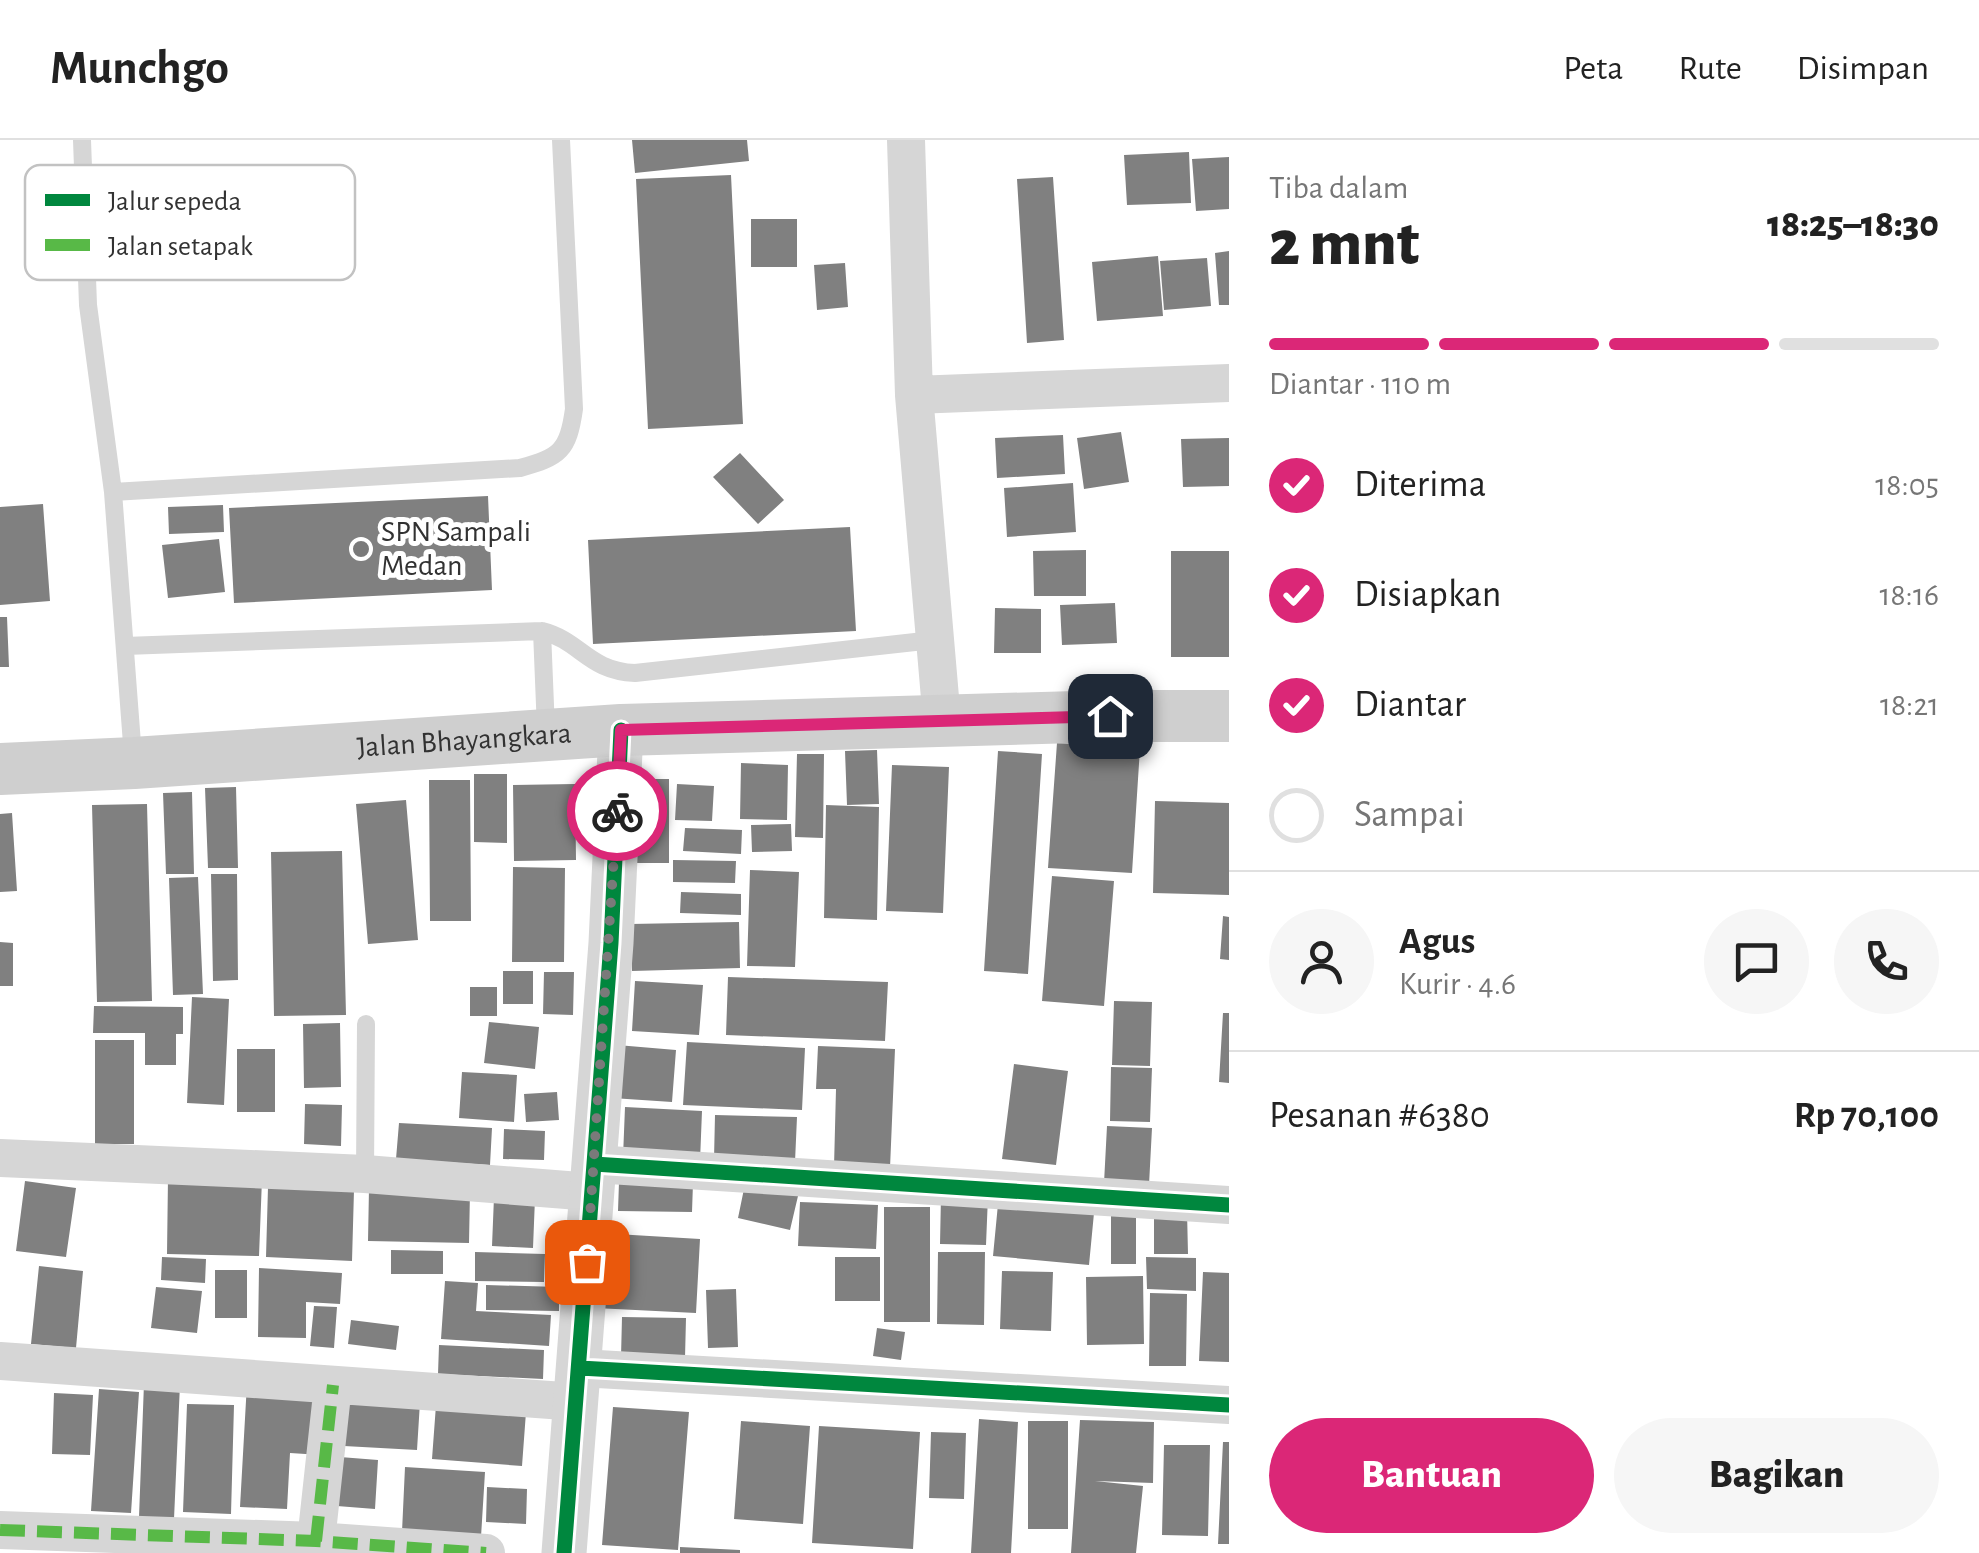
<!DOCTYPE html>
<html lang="id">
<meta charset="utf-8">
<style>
body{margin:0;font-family:"Alegreya Sans",sans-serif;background:#f6f6f6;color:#222;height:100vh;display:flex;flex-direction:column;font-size:38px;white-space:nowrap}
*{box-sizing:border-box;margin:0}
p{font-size:32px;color:#767676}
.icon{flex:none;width:55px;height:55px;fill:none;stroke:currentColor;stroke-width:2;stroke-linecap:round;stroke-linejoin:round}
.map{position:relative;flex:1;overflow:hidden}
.side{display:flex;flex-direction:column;background:#fff;width:750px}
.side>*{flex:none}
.pin{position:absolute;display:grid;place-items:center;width:85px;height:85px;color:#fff;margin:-42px;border-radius:20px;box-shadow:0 5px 15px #0006}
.courier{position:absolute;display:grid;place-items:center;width:100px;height:100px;margin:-50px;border:8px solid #db2777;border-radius:50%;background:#fff;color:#222;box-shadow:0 2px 12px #0007}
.headline em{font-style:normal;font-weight:800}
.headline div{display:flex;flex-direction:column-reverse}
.headline{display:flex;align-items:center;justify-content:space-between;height:170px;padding:0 40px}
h1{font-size:65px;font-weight:800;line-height:75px}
.bar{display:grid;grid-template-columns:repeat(4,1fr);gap:15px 10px;align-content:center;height:120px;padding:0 40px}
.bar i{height:12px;border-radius:8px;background:#e0e0e0}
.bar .current{background:#db2777}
.bar p{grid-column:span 4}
.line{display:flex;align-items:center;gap:25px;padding:0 40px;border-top:2px solid #e0e0e0}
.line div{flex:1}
.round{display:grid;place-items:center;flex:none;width:105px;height:105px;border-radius:52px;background:#f6f6f6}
ol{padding:0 40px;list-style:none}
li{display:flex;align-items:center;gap:30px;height:110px}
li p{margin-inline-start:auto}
li .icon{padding:10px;border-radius:50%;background:#db2777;color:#fff;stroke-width:4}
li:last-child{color:#767676}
li i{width:55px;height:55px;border:5px solid #e0e0e0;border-radius:50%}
.button{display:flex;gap:20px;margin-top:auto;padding:20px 40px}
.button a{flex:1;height:115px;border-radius:60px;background:#db2777;color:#fff;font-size:40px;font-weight:800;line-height:115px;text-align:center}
.button a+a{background:#f6f6f6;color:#222}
header{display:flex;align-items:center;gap:60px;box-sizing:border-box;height:140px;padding:0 50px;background:#fff;border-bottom:2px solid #e0e0e0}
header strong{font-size:48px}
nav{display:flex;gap:55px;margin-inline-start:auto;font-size:35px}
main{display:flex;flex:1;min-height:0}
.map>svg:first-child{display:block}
.building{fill:#808080}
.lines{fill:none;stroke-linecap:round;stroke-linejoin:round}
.service{stroke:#d6d6d6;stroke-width:18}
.minor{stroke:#d6d6d6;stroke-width:38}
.tertiary{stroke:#d6d6d6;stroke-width:45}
.secondary{stroke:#cfcfcf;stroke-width:52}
.quiet{stroke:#58b947;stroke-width:12;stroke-dasharray:25 12;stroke-linecap:butt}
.cycleway-casing{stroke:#fff;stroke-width:21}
.cycleway{stroke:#00873e;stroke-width:15}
.done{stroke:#7a7a7a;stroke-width:10;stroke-dasharray:0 18}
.route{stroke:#db2777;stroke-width:12}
.poi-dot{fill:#7a7a7a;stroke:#fff;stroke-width:4}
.labels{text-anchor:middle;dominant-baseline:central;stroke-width:10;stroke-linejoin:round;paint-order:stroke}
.poi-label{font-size:30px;fill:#323232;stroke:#fff;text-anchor:start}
.street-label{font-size:30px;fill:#323232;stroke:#fff}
.key{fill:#fff;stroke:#c2c2c2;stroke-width:2.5}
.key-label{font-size:28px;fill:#323232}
</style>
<header>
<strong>Munchgo</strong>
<nav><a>Peta</a><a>Rute</a><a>Disimpan</a></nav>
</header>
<main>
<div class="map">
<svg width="1229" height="1413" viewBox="0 0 1229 1413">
<rect width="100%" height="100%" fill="#fff"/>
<path class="building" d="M632,0H747L749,21L635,33Z
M1189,12L1191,63L1127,65L1124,15Z
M1229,17V69L1196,71L1192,19Z
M731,35L743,284L648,289L636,39Z
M1053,37L1064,200L1027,203L1017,39Z
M751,79H797V127H751Z
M1229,111V165H1219L1215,113Z
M1158,116L1163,176L1097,181L1092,122Z
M1207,118L1211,166L1164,170L1160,121Z
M845,123L848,167L817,170L814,125Z
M1121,292L1129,342L1084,349L1077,298Z
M1063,295L1065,334L997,338L995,298Z
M1229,298V346L1183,347L1181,299Z
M740,313L784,360L758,384L713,337Z
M1073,343L1076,392L1007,397L1004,348Z
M488,356L492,450L234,463L229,368Z
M43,364L50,461L0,465V367Z
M223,365L224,392L169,394L168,367Z
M850,387L856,491L593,504L588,400Z
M219,399L225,452L168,458L162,405Z
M1086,410V456H1034L1033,411Z
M1171,411H1229V517H1171Z
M1115,463L1117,503L1062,505L1060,465Z
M995,468L1041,469V513H994Z
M0,477H7L9,527H0Z
M1057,603L1140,608L1132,733L1048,728Z
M877,610L879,664L847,665L845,611Z
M998,611L1042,614L1028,834L984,831Z
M797,614H824L823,698L795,697Z
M741,623L788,625L787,680L740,679Z
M892,625L949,627L943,773L886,771Z
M474,634H507V703L474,702Z
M627,639H669V723H627Z
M429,640H470L471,781H430Z
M575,644L576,720L514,721L513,645Z
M677,644L714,646L712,681L675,680Z
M236,647L238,728H208L205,648Z
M192,652L194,734H166L163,653Z
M406,660L418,800L368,804L356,664Z
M1155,661L1229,663V755L1153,753Z
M147,664L152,861L97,862L92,665Z
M826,665L879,667L877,780L824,778Z
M12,673L17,751L0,752V674Z
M791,684L792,711L752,712L751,685Z
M685,688L742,690L741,714L683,711Z
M342,711L346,875L274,876L271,712Z
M673,720L736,721L735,743L673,742Z
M513,727L565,728L564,822H512Z
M750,730L799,732L795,827L747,826Z
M211,734H237L238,840L213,841Z
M1052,736L1114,741L1104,866L1042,861Z
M198,737L203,854L173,855L169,738Z
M681,752L741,754V775L680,773Z
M1223,776L1229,777V820L1220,819Z
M739,782L740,828L632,831L630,784Z
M0,802L13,803V846H0Z
M503,831H533V864H503Z
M544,832H574L573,875L543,874Z
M728,837L888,842L885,901L726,895Z
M635,841L703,845L699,895L632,891Z
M470,847H497V876H470Z
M192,857L229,859L224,965L187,963Z
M1114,861L1152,862L1150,926L1112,925Z
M94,866L183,867V894H176V925H145V893H93Z
M1223,873H1229V943L1219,942Z
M489,882L539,887L535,929L484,923Z
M340,883L341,947L304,948L303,884Z
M95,900H134V1004H95Z
M687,902L805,908L802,970L683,965Z
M617,905L676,910L672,962L612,958Z
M818,906L895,909L890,1028L834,1027L836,949H816Z
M237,909H275V972H237Z
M1014,924L1068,931L1056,1025L1002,1019Z
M1111,927L1152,928L1150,982L1110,981Z
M462,932L517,935L514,982L459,978Z
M557,952L559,980L526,982L524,954Z
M305,964L342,965L341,1006L304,1004Z
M625,967L702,971L700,1021L623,1017Z
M715,975L797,977L795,1022L714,1019Z
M399,983L492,988L490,1025L396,1019Z
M1107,986L1152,988L1149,1045L1104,1043Z
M504,989L545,991L544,1020L503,1019Z
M168,1037L262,1039L259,1116L167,1114Z
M25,1041L76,1048L66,1117L16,1111Z
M619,1042L693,1043L692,1072L618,1071Z
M745,1044L798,1056L790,1090L738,1078Z
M268,1047L354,1050L352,1121L266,1117Z
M369,1048L470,1051L469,1103L368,1101Z
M941,1055L988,1056L986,1105L940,1104Z
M494,1057L535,1058L533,1108L492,1106Z
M800,1062L878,1065L876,1109L798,1106Z
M998,1064L1094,1073L1089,1125L993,1116Z
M1111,1066H1136V1124H1111Z
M884,1067H930V1182H884Z
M1187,1071L1188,1114H1154V1072Z
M599,1093L700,1099L696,1173L595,1168Z
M391,1110L443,1111V1134H391Z
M475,1112L545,1114L544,1142L475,1141Z
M938,1112H985L984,1185L937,1184Z
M162,1117L206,1119L205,1143L161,1140Z
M835,1117H880V1161H835Z
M1146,1117L1196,1118V1151L1147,1149Z
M39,1126L83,1131L76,1208L31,1204Z
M259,1128L342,1133L340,1164L306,1162V1198L258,1197Z
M215,1130H247V1178H215Z
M1002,1131L1053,1132L1051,1191L1000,1189Z
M1203,1132L1229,1133V1222L1199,1221Z
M1143,1136L1144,1204L1087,1205L1086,1137Z
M445,1141L478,1143L476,1171L551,1175L549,1206L441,1199Z
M486,1145L559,1147V1171L486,1170Z
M156,1147L202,1151L197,1193L151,1188Z
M736,1149L738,1207L708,1208L706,1150Z
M1150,1153L1187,1154L1186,1226H1149Z
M314,1166L337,1167L334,1208L310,1206Z
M622,1177L686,1178L685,1218L621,1217Z
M351,1180L399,1186L396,1210L348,1204Z
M877,1188L905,1192L901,1220L873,1216Z
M439,1205L544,1210L543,1239L438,1234Z
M144,1243L180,1244L174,1379L139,1377Z
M247,1243L325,1247L321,1315L290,1313L287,1369L240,1367Z
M99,1249L139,1252L131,1373L91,1371Z
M54,1253L93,1255L90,1315L52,1314Z
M348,1258L420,1262L417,1310L344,1306Z
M187,1264L234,1265L231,1374L183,1372Z
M436,1265L526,1272L522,1326L432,1319Z
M613,1267L689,1272L678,1410L602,1405Z
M979,1279L1018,1282L1011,1413H971Z
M1080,1280L1154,1282L1153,1343L1095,1341L1143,1346L1136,1413H1071Z
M741,1281L810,1286L803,1384L734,1379Z
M1028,1281H1068V1389H1028Z
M819,1286L920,1292L913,1409L812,1403Z
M931,1292L966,1293L964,1359L929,1358Z
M1223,1302H1229V1404H1218Z
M1164,1305H1210L1208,1396L1162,1395Z
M340,1317L378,1320L375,1369L337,1366Z
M405,1327L485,1332L481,1397L402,1392Z
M487,1347L527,1349L526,1384L486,1382Z
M680,1407L740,1410V1413H680Z"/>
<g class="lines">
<path class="service" d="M82,0L88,165L113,352L133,617
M113,352L520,328C560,317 568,311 574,269L561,0
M542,491L546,590
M125,506L542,491C581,501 588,531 635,533L933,500
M365,1034L366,884"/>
<path class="minor" d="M906,0L914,255L942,581
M914,255L1229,243
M0,1018L365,1034L592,1052
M594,1024L1229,1065
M0,1221L578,1262
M580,1228L1229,1265
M0,1390L316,1401L486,1413
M316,1401L333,1245"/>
<path class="tertiary" d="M564,1413L611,803L621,590"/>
<path class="secondary" id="s1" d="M0,629L134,623L621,590L1110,576H1229"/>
<path class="quiet" d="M0,1390L316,1401L486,1413
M316,1401L333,1245"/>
<defs>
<path id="cycleway" d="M594,1024L1229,1065
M580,1228L1229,1265
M564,1413L611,803L621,590"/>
</defs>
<use href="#cycleway" class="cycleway-casing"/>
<use href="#cycleway" class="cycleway"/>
</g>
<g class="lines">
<path class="done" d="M587,1122L617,671"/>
<path class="route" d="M617,671L621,590L1110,576"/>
</g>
<circle class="poi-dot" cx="361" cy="409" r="10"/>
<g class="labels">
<g class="poi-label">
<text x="381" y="392">SPN Sampali<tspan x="381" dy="34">Medan</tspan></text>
</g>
<g class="street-label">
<text stroke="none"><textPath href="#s1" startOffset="465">Jalan Bhayangkara</textPath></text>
</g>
</g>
<rect x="25" y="25" width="330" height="115" rx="15" class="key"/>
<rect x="45" y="54" width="45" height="12" fill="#00873e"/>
<rect x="45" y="99" width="45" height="12" fill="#58b947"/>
<g class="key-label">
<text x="108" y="70">Jalur sepeda</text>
<text x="108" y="115">Jalan setapak</text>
</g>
</svg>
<div class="pin" style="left:587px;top:1122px;background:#ea580c"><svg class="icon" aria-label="bag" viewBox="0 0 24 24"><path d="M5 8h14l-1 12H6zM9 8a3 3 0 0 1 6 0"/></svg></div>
<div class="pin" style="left:1110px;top:576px;background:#1f2937"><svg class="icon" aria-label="home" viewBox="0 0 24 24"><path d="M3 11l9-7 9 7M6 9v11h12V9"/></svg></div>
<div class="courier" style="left:617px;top:671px"><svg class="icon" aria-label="bike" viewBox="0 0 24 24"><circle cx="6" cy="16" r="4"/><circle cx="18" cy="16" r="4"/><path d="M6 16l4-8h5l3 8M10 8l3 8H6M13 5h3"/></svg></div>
</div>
<section class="side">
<div class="headline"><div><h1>2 mnt</h1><p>Tiba dalam</p></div><em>18:25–18:30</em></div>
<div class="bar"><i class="current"></i><i class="current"></i><i class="current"></i><i></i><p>Diantar · 110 m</p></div>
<ol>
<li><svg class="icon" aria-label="check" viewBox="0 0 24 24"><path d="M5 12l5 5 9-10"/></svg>Diterima<p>18:05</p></li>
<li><svg class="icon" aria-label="check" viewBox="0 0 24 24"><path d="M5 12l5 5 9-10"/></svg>Disiapkan<p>18:16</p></li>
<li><svg class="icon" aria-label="check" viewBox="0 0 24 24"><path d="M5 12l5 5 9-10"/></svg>Diantar<p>18:21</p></li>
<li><i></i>Sampai</li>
</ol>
<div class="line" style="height:180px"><a class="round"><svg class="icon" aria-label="person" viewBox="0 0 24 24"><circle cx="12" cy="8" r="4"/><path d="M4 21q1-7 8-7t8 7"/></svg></a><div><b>Agus</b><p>Kurir · 4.6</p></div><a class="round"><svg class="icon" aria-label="chat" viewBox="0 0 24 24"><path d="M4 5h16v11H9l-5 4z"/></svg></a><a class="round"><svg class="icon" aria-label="phone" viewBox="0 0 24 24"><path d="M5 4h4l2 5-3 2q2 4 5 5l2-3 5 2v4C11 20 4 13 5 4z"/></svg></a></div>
<div class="line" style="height:130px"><div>Pesanan #6380</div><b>Rp 70,100</b></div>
<div class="button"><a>Bantuan</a><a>Bagikan</a></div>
</section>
</main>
